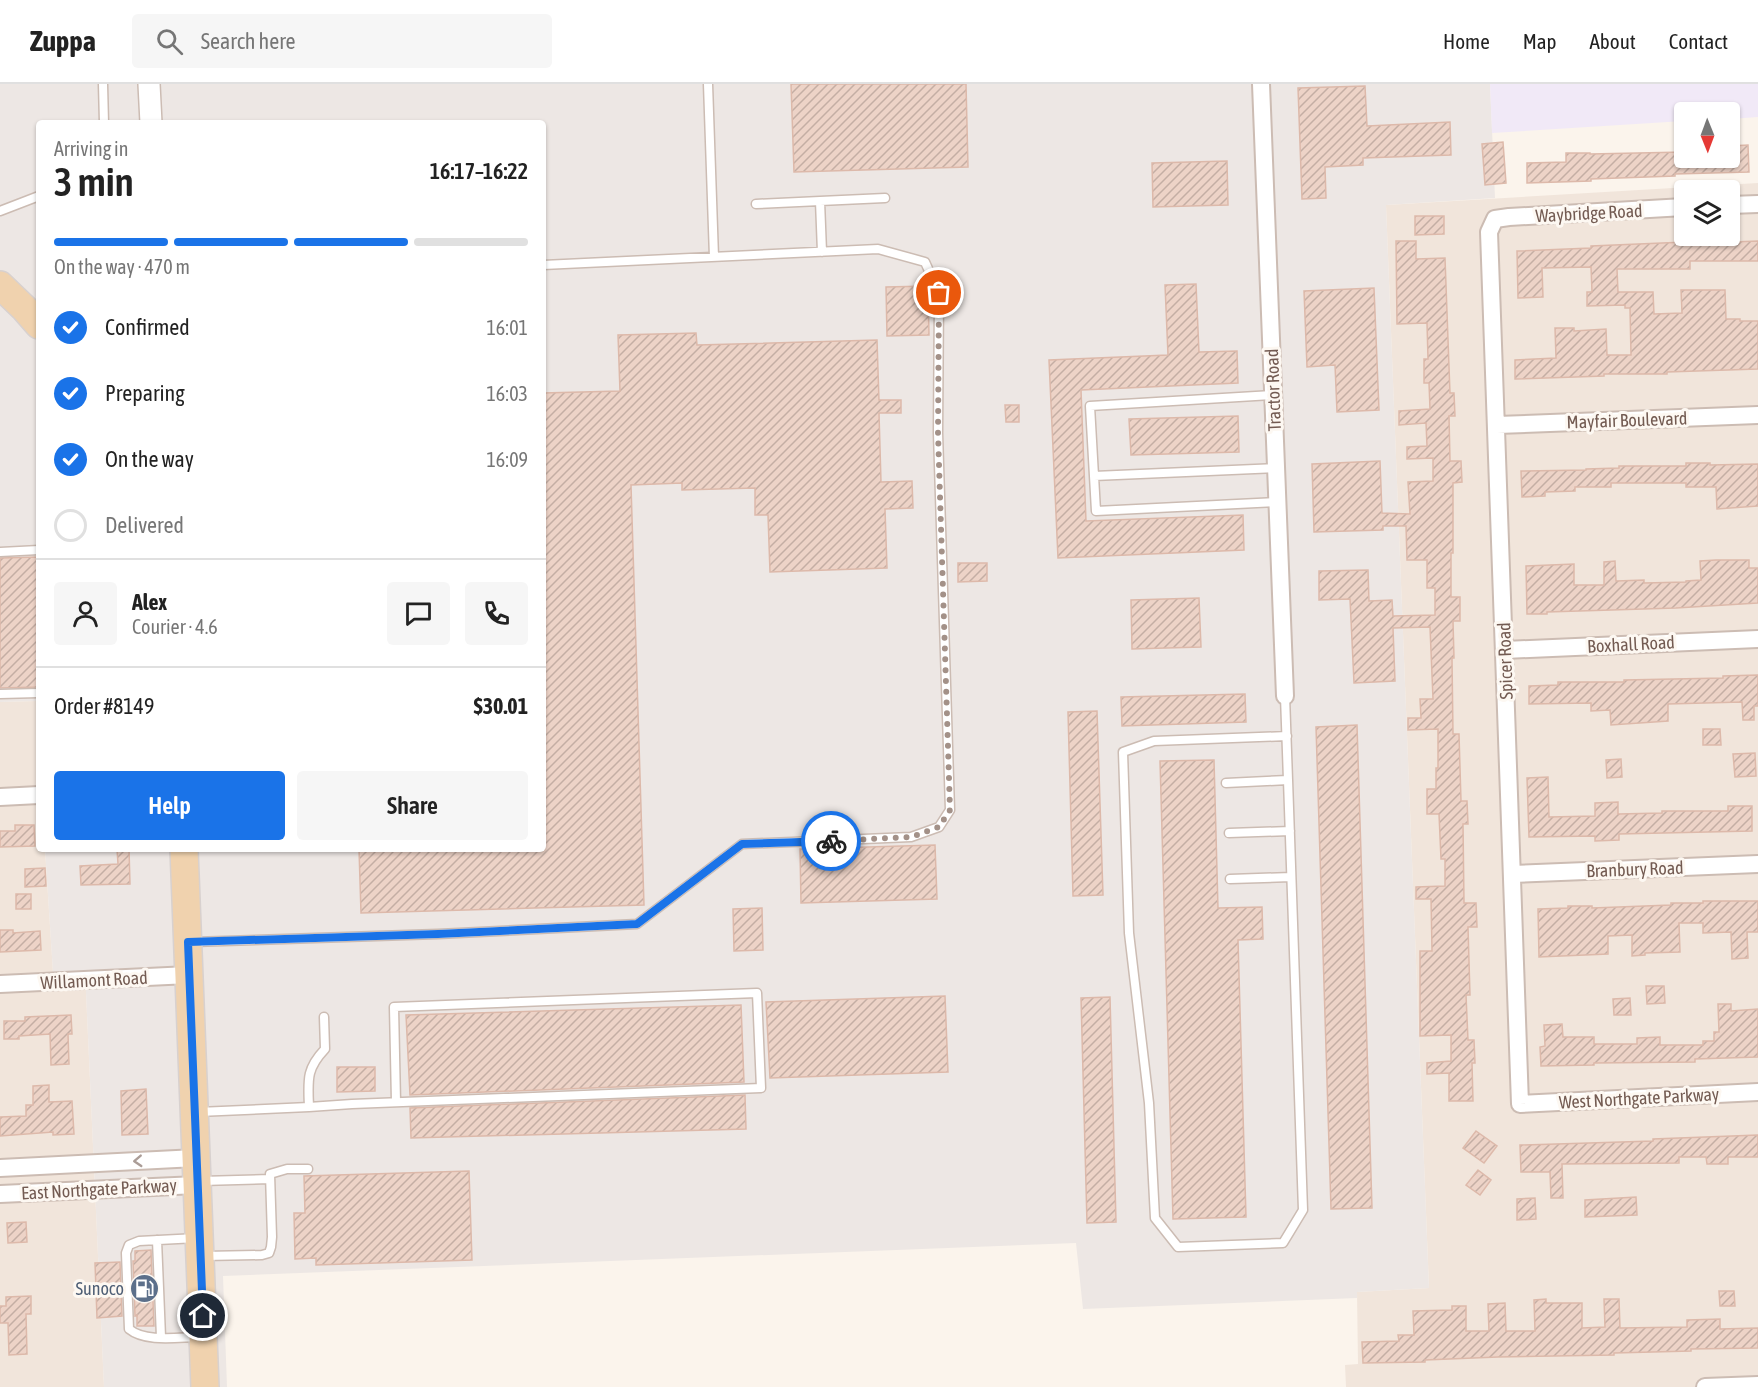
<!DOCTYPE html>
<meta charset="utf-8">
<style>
body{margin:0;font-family:"Asap Condensed",sans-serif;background:#f6f6f6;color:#222;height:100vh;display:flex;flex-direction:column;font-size:22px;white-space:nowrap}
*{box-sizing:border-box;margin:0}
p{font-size:20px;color:#767676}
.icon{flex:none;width:33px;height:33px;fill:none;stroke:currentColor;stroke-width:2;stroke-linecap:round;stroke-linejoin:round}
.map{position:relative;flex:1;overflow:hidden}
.panel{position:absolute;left:36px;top:36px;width:510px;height:732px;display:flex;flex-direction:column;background:#fff;border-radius:6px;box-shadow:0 2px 4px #0004}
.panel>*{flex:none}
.needle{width:39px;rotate:179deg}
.controls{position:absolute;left:1674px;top:18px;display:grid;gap:12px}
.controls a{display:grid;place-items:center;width:66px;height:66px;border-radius:6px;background:#fff;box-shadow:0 2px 4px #0004;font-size:30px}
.pin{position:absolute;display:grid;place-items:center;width:51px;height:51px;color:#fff;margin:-26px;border:3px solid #fff;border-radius:50%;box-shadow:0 2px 6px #0007}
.courier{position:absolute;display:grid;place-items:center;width:60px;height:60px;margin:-30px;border:4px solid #1a73e8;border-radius:50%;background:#fff;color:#222;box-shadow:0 2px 8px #0007}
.headline em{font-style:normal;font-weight:600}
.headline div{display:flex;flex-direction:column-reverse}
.headline{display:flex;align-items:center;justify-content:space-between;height:102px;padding:0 18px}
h1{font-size:39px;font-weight:600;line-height:45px}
.bar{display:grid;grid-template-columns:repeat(4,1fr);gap:9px 6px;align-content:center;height:72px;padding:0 18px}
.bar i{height:8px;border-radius:4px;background:#e0e0e0}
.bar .selected{background:#1a73e8}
.bar p{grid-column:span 4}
.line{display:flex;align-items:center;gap:15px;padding:0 18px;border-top:2px solid #e0e0e0}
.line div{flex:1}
.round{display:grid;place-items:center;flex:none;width:63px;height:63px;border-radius:6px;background:#f6f6f6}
ol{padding:0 18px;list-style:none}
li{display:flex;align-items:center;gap:18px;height:66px}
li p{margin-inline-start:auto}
li .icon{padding:6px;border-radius:50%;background:#1a73e8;color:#fff;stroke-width:4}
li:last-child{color:#767676}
li i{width:33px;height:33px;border:3px solid #e0e0e0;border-radius:50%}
.button{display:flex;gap:12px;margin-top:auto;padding:12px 18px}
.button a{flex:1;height:69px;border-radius:6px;background:#1a73e8;color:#fff;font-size:24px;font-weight:600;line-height:69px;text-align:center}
.button a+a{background:#f6f6f6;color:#222}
header{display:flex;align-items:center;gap:36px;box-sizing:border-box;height:84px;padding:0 30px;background:#fff;border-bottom:2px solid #e0e0e0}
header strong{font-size:28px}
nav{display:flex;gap:33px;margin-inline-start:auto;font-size:21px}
.search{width:420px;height:54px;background:#f6f6f6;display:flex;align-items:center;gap:15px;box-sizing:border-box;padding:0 21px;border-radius:6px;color:#767676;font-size:22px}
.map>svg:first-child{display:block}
.residential{fill:#f1e5db;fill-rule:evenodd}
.industrial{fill:#ede7e4}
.education{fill:#f1e9f7}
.building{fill:url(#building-hatch);stroke:#ddb9aa;stroke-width:1.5}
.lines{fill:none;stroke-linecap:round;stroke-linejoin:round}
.service-casing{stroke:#ccbcb3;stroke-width:11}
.minor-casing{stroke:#ccbcb3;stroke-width:20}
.tertiary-casing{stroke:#ccbcb3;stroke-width:24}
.primary-casing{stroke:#d8d1cf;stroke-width:30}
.service{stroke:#fff;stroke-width:8}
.minor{stroke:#fff;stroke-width:16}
.tertiary{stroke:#fff;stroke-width:21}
.primary{stroke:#f0d2ae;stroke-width:27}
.oneway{stroke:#ab9d97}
.done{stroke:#a39188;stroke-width:6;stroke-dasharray:0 10.8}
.route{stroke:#1a73e8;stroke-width:8}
.labels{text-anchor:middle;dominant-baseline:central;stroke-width:6;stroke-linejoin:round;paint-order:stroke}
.street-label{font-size:18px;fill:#735b52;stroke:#fdf8f2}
.service-label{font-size:18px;fill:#4e5e75;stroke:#fdf8f2;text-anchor:end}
</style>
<header>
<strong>Zuppa</strong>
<div class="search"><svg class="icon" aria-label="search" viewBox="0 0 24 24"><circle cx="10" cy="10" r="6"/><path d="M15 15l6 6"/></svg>Search here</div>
<nav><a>Home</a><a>Map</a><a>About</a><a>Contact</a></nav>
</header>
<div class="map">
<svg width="1758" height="1303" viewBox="0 0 1758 1303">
<defs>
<pattern id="building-hatch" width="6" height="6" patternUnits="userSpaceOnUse" patternTransform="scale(1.5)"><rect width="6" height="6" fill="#edd3c7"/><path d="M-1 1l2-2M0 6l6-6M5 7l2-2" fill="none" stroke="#c4aea4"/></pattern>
</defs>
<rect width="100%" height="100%" fill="#fbf4ec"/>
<path class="residential" d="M1758,99V1303H1346L1345,1281L1358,1280L1357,1208L1429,1204L1386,121ZM1684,106H1730V152H1684Z
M36,617L39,665V765H45L53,888L85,886L104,1303H0V618Z"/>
<path class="industrial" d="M0,0H1490L1495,114L1386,121L1429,1204L1357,1208V1214L1083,1225L1076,1159L223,1192L227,1303H104L85,887L53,889L45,765H543V39H39V665L36,617L0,618Z"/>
<path class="education" d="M1490,0H1758V33L1730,35V28H1684V37L1492,49Z"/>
<path class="building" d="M791,0H966L968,83L794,88Z
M1365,2L1367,42L1450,38L1451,71L1363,74V81L1325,83L1326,114L1302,115L1298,4Z
M1503,58L1506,99L1485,101L1482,60Z
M1748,61L1749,88L1675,90V92L1591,95V97L1527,99V79L1566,78V69H1590V70L1684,68V74H1730V62Z
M1227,77L1228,121L1153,123L1152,79Z
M1415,132H1444V150L1415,151Z
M1733,156V158L1758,157V177H1690V185H1617L1618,208H1653L1654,230L1682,229L1681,206H1725L1726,235H1740V237H1758V285L1667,288V290H1604V292L1515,295V276L1556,274L1555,244H1574V247L1606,245L1607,271H1631L1630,224H1625V221L1587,222V208H1592L1591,183L1542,184L1543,213L1518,214L1517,167L1591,164V162Z
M1396,157H1416V175L1445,174L1450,309H1454L1455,332H1449L1450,377H1461L1462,398L1453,399V469H1451V513H1460V537H1453L1454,574H1452L1453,650H1459L1461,717H1467L1468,740H1463L1464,819H1476L1477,843H1468L1470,911H1466L1468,956H1474L1475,979H1472L1473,1017H1449V989L1427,990V979L1451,977V951L1420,952V867H1432L1431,815H1416V803L1445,802V775H1441L1439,730H1427V705H1436V684H1438V645L1408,646V634H1421L1420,615H1433L1430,543L1393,544L1395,597L1354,599L1350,515L1319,516V487L1368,486L1369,517L1392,516L1393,532L1435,531V504H1427V476H1407L1406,442H1383V446L1314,448L1312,380L1380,377L1382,429L1410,430L1408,398L1433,397V374L1407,375V363L1427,362L1426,339L1399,341V327L1430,325L1429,299H1424V275H1428L1427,239L1397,240Z
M1196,200L1199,268L1237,267L1238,299L1081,306L1086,437L1243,431L1244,466L1058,474L1049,276L1168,271L1165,201Z
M928,202L929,251L887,252L886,203Z
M1374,204L1379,326L1337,328L1335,281L1307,283L1304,207Z
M696,249L697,261L877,256L879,316H901V329H879L881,398L912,397L913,424L885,425L887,484L770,488L768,431H755V404L682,406V399L631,401L644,821L361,829L359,765H543V309L620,307L618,251Z
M1005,321H1019V338H1006Z
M1238,332L1239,368L1131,371L1129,335Z
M1686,379H1710V381L1758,380V422L1717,425L1716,403H1686V399H1611V403H1575V407L1545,408V412L1522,413L1521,387L1586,386V385L1619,384V382H1686Z
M37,473L39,505V603L0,604V474Z
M1716,476H1749V484H1758V519L1676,524L1547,528V530H1527L1526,482L1574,480V501H1604V478L1615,477L1616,497L1644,496V499L1686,498V497L1701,496L1700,477Z
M958,479H987V497L958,498Z
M1199,514L1201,563L1132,565L1131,516Z
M1758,591V622H1754V636H1743L1742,618L1668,620V637L1611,641L1610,626L1591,627V619L1529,620V602L1558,601V598H1624V596L1723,594V592Z
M1245,610L1246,638L1122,642L1121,613Z
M1097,627L1103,811L1073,812L1068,628Z
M1357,641L1372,1124L1331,1125L1316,643Z
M1703,645H1720L1721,661H1703Z
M1755,669L1756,692L1735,693L1733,670Z
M1621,675L1622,693L1607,694L1606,676Z
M1214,676L1218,824L1262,823L1263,855L1238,856L1246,1133L1173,1135L1160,677Z
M1548,693L1549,733L1595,732V719L1618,718V730L1662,729V727H1728V722H1752V747L1619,750V756L1595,757V752L1529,753L1527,694Z
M15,741H34L35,762L0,763V747H15Z
M935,761L937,815L801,819L800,765Z
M117,765H129L130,800L81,801L80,782L118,780Z
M45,784L46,802L25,803V785Z
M16,810H31V825H16Z
M1703,817H1758V848H1747L1748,874L1732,875L1731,848L1703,849V839H1679L1680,868L1645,869V871L1632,872V851L1608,852V870L1539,873L1538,825L1568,824V822H1592V824L1671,821V819H1703Z
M762,824L763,866L734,867L733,825Z
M0,846H13V849L40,847L41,866L0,868Z
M1646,902H1664L1665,919L1647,920Z
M945,912L948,988L770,994L766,918Z
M1110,913L1116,1138L1087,1139L1081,914Z
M1630,914L1631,931H1614L1613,915Z
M1718,920H1731V927L1758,925V973L1695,975V978L1594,979V981L1541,982L1540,963L1545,962L1544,941L1562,940L1563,953H1594V960H1637V954L1660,953V961H1703V957H1714V948H1719Z
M741,921L744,998L410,1011L406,931Z
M71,931L72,950H68L69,980L51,981L50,950L19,952V955H4V937H25V933Z
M337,983H375V1007L337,1008Z
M49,1001V1018L72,1017L74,1050L53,1051V1048L0,1052V1033L26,1032V1021H33V1002Z
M146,1005L148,1050L122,1051L121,1007Z
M745,1011L746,1045L411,1054L410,1024Z
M1476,1047L1497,1062L1484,1079L1463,1064Z
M1758,1051V1073H1728V1080H1707L1706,1073H1679V1079L1562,1080L1563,1114H1551L1550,1088H1521L1520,1061L1653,1057V1055Z
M1478,1086L1491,1096L1480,1111L1466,1101Z
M469,1087L472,1176L316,1181V1174L295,1175L294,1129H305L304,1092Z
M1636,1113L1637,1131L1585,1133V1116Z
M1535,1114L1536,1135L1517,1136V1115Z
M26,1138L27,1158L8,1159L7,1139Z
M151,1166L154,1242H137V1231L135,1232L133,1177H135V1167Z
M120,1178L122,1232L97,1234L95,1179Z
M1719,1207H1734L1735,1222H1720Z
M31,1212V1230H26L27,1270L9,1271L8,1239H0V1222H6V1213Z
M1546,1215V1219H1582V1244L1605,1243L1604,1215H1619L1620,1244L1687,1243V1236L1720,1235V1245L1758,1244V1264L1691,1265V1267L1614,1269V1271L1498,1273L1425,1276V1278L1363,1279L1362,1258L1399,1257L1398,1251H1414L1413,1227L1452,1226V1222H1466V1247H1489L1488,1220L1505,1219L1506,1247H1535L1534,1216Z"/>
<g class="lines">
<defs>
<path id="service" d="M103,0L104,39
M708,0L714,173
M756,120L820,117
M0,127L39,112
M822,168L820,117L885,114
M1276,384L1094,392L1096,427L1278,418
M1094,392L1090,322L1273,311
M0,468L39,466
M0,610L39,609
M1285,612L1288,696L1303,1126L1283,1159L1178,1163L1155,1134L1149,1019L1129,849L1123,668L1154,657L1287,652
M1226,699L1288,696
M1229,749L1290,747
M1230,795L1291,793
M192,858L438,850L637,840L742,760L911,753L939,743L950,726L938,349L939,209L925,178L878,165L543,181
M309,1023L352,1020L761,1004L757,909L394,923L396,1018
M198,1028L309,1023C308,996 306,985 325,965L324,933
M201,1097L270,1095
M197,1154L139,1157L129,1161L126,1169L129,1245C146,1259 179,1253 200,1253
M157,1156L161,1253
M204,1172L262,1171L269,1169L271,1163L272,1153L270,1090L287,1085H308"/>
<path id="minor" d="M1261,0L1285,612
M1730,121L1758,120
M1684,123L1509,133L1495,135L1489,148L1520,1020L1758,1008
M1497,341L1758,331
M1505,566L1758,555
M0,713L39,711
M1512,790L1758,780
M0,900L189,891
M0,1084L196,1074
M0,1110L197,1101
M1705,1303L1758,1301"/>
<path id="tertiary" d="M149,0L151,39"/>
<path id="primary" d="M0,201L25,225L39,241
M184,765L205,1303"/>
</defs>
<use href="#service" class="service-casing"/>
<use href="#minor" class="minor-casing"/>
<use href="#tertiary" class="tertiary-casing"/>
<use href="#primary" class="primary-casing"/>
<use href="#service" class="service"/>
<use href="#minor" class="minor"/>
<use href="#tertiary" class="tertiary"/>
<use href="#primary" class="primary"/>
</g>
<defs><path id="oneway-chevron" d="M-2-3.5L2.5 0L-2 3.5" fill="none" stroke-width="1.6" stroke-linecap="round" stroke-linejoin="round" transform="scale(1.5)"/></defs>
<use class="oneway" href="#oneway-chevron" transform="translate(138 1077) rotate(177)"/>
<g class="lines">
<path class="done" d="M831,757L911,753L939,743L950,726L938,349L939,209"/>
<path class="route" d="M203,1232L188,858L438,850L637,840L742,760L831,757"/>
</g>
<defs>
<symbol id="fuel-disc" viewBox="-11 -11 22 22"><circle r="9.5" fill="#5c6f8a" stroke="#fdf8f2"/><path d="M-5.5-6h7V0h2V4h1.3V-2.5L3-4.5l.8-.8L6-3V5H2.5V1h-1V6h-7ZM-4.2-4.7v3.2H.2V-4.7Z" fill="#fff"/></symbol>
</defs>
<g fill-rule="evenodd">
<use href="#fuel-disc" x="128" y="1188" width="33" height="33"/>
</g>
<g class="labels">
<g class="street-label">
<text transform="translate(1589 129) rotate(-3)">Waybridge Road</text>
<text transform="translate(1273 306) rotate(-92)">Tractor Road</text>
<text transform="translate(1627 336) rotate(-2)">Mayfair Boulevard</text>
<text transform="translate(1631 560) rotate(-3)">Boxhall Road</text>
<text transform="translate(1505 577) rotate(-92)">Spicer Road</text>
<text transform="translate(1635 785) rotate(-2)">Branbury Road</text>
<text transform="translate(94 896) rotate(-3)">Willamont Road</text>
<text transform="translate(1639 1014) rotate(-3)">West Northgate Parkway</text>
<text transform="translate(99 1105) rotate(-3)">East Northgate Parkway</text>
</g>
<g class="service-label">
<text x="124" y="1204">Sunoco</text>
</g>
</g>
</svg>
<div class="controls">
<a><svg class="needle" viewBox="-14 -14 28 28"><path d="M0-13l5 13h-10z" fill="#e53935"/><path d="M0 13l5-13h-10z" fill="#767676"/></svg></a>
<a><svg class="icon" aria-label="layers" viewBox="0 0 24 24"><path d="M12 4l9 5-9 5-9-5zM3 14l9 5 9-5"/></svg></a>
</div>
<div class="pin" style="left:939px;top:209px;background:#ea580c"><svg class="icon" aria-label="bag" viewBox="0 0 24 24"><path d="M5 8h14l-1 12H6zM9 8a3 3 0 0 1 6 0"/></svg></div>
<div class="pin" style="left:203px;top:1232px;background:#1f2937"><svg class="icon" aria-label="home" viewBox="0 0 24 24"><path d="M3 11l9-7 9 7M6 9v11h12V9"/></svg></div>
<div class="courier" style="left:831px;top:757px"><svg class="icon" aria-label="bike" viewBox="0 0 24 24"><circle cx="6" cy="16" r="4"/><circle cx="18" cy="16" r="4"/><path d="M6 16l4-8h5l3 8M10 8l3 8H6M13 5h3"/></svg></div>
<section class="panel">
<div class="headline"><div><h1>3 min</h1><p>Arriving in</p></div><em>16:17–16:22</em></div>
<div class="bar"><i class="selected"></i><i class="selected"></i><i class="selected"></i><i></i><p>On the way · 470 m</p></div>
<ol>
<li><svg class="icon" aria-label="check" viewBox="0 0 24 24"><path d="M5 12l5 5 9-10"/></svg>Confirmed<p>16:01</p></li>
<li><svg class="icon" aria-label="check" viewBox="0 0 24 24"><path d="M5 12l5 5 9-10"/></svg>Preparing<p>16:03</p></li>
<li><svg class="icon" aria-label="check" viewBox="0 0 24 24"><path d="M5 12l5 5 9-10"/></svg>On the way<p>16:09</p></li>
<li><i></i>Delivered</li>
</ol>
<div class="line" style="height:108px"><a class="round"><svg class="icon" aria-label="person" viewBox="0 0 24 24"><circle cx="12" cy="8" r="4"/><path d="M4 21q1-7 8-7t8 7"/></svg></a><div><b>Alex</b><p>Courier · 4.6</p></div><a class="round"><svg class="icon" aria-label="chat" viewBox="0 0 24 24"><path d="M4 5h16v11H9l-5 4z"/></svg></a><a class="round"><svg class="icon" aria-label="phone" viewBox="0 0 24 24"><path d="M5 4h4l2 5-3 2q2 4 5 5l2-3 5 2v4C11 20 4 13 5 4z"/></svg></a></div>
<div class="line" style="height:78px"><div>Order #8149</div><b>$30.01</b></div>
<div class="button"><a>Help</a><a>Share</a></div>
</section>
</div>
